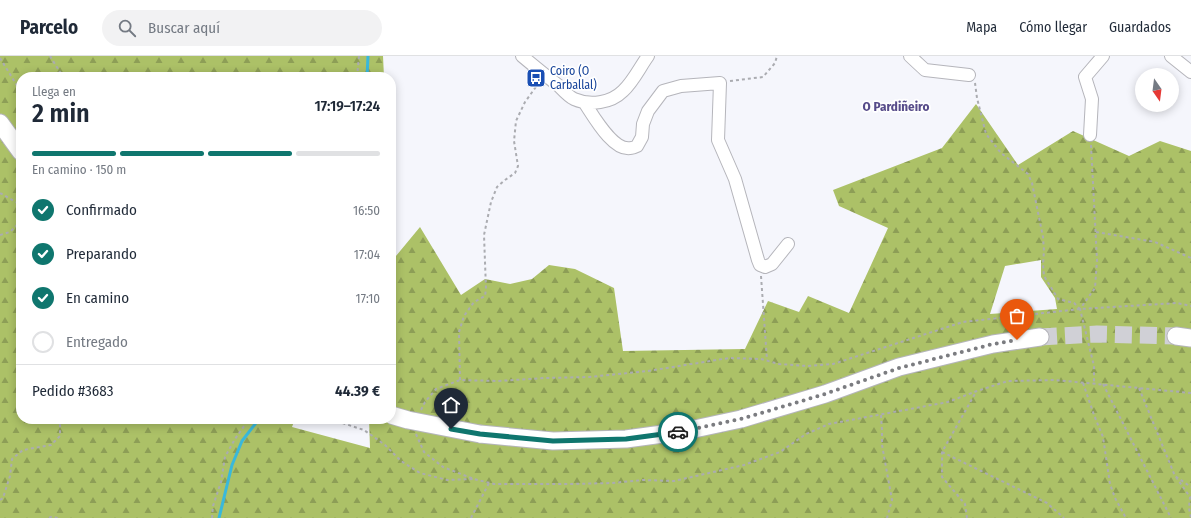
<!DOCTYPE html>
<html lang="es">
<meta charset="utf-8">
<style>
body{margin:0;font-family:"Fira Sans Condensed",sans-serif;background:#f2f2f3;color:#1f2937;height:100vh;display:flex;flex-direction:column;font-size:15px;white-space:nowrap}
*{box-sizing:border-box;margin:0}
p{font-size:13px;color:#747a83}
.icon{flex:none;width:22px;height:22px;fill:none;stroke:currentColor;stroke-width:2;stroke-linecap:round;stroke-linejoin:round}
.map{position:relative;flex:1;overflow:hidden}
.details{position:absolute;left:16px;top:16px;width:380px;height:352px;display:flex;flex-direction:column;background:#fff;border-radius:16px;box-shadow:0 2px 10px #0003}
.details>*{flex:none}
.needle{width:26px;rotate:166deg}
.controls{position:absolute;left:1135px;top:12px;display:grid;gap:8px}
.controls a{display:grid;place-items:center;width:44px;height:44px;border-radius:50%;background:#fff;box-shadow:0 2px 10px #0003;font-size:20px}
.pin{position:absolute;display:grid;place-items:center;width:34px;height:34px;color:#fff;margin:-41px -17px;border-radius:50% 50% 50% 0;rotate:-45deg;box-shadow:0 0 4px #0007}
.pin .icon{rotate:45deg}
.courier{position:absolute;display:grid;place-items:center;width:40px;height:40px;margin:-20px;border:3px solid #0f766e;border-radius:50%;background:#fff;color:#222;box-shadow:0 1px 5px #0007}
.headline em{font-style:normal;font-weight:600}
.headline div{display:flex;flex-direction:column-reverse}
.headline{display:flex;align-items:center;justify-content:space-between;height:68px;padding:0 16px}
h1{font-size:26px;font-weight:600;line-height:30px}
.bar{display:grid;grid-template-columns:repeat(4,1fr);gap:6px 4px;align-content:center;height:48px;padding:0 16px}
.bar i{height:5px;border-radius:3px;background:#e0e1e3}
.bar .selected{background:#0f766e}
.bar p{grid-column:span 4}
.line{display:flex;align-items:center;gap:10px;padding:0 16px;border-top:1px solid #e0e1e3}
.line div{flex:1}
ol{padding:0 16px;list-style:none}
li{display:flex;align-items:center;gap:12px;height:44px}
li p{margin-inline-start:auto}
li .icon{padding:4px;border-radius:50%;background:#0f766e;color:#fff;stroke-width:4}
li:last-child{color:#747a83}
li i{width:22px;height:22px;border:2px solid #e0e1e3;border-radius:50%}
header{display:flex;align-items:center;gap:24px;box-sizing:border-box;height:56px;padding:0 20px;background:#fff;border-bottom:1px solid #e0e1e3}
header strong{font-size:19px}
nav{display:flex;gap:22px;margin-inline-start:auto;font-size:14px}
.search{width:280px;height:36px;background:#f2f2f3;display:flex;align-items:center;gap:10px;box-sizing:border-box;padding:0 14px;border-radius:22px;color:#747a83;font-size:15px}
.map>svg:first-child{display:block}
.forest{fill:url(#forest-firs);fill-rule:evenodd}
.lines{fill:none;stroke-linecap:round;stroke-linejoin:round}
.stream{stroke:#39b8db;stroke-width:3}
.highway-tunnel{stroke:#d0d0d6;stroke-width:17;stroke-dasharray:17 8;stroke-linecap:butt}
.minor-casing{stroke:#b5b5bb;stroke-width:14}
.highway-casing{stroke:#b5b5bb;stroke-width:19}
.path{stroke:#abacb1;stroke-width:2;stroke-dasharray:3 3;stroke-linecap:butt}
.minor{stroke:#fff;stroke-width:12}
.highway{stroke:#fff;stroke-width:17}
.highway-bridge-casing{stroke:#b5b5bb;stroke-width:19;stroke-linecap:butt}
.highway-bridge{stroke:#fff;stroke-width:17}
.done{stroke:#7b7c80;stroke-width:4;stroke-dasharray:0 7.2}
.route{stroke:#0f766e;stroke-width:5}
.labels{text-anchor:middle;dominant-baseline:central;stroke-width:3.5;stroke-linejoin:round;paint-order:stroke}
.transit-label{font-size:12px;fill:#164399;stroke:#fff;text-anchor:start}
.neighbourhood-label{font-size:13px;font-weight:bold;fill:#574c8a;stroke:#fff}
</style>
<header>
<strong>Parcelo</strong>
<div class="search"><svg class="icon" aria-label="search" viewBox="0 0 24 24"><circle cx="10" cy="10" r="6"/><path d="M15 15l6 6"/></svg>Buscar aquí</div>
<nav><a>Mapa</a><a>Cómo llegar</a><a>Guardados</a></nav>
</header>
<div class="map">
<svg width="1191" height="462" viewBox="0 0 1191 462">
<defs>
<pattern id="forest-firs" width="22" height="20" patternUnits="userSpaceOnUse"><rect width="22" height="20" fill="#acc167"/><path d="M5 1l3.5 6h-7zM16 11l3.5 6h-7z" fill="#8d9e56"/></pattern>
</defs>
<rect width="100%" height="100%" fill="#f5f6fc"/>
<path class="forest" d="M0,0H383L384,21H21V363H295L292,371L370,392L369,363H391V206L420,171L461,239L485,223L510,228L532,223L549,209L575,213L614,232L623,295L745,293L768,245L799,256L808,240L849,257L888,172L839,150L833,134L942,92L976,48L1018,109L1073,75L1129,100L1160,85L1191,95V462H0ZM1041,204V221L1055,242L1057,253L990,258L1005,210Z"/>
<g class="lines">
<path class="stream" d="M367,21L368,0
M219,462L232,409L242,385L259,363"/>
<path class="highway-tunnel" d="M1040,281L1097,278L1176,280"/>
<defs>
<path id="minor" d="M522,0C534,10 546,20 558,29C563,34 568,40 574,43C590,50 611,47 623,35C633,26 640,11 648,0
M910,0L925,14L969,19
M1171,0L1191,16
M584,46C593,59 613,96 631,92C633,92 635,91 637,90L642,81L643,68L648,55L663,35L681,30L720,27L718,84L735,123L758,204L760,209L765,211L772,208L788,188
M1090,79L1092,43L1085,21L1103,0"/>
<path id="highway" d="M0,67L21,96
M1176,280L1191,282
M480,378L553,385L626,383L685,375L741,363L825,338L899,311L993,288L1040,281"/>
</defs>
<use href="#minor" class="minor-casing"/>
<use href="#highway" class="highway-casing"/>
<path class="path" d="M50,0L63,21
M0,2L21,36
M357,21L359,0
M730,25L763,21L775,7L777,0
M975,27L977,42L986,78L1001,97L1028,118L1032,127L1043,181L1044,195L1043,208L1044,220L1058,243L1074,247L1080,253
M1091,89L1097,204L1095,232L1080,253L1094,310V328
M0,137L21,149
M1096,176L1155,186L1191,202
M0,179L10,176L21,165
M761,220L767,304
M460,324L459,276L464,260L474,246L485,240L486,233L484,179L491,146L497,131L505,124L515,117L518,110L514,85L516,65L525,46L538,28
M1083,327L1094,359L1103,381L1110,428L1115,442L1126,462
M1103,328L1171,462
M1139,332L1175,420L1191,431
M421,354L425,346L436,333L460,324L498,325L545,322L589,321L648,315L729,302L761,303L779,308L807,310L833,308L963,266L1080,253L1177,247L1191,250
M881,359L882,375V389L892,444L887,462
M269,363L280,365L289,363
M325,363L336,365L364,374L385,389L401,405L420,417L447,424L473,423
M416,378L424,396L443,411L474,423L494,428H571L612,427L643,424L674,425L744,409L780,396L806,378L829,368L948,346L977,335L1008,325L1055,324L1191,337
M942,396L1047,447L1064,462
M1176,421L1190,441L1189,452L1191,462
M0,444L3,442L10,420L12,403L23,394L51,389L60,380V363
M49,462L51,461L58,462
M212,462L213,450L221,426L225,401L235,383L249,363
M471,462L489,427
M967,462L965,448L942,421V396L976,336"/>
<use href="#minor" class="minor"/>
<use href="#highway" class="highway"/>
<defs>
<path id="highway-bridge" d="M391,359L408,364L480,378"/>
</defs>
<use href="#highway-bridge" class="highway-bridge-casing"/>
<use href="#highway-bridge" class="highway-bridge"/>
</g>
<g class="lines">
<path class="done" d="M678,376L741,363L825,338L899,312L993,288L1017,284"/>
<path class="route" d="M451,373L480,378L553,385L626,383L678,376"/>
</g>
<defs>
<symbol id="bus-square" viewBox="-11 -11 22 22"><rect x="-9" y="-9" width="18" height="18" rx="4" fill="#1a4fb4" stroke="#fff"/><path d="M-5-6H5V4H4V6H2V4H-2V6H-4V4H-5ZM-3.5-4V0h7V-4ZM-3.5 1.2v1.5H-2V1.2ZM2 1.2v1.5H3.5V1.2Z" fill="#fff"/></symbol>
</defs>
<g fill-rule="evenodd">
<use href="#bus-square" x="525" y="11" width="22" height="22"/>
</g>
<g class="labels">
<g class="transit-label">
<text x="550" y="15">Coiro (O<tspan x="550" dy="14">Carballal)</tspan></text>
</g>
<g class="neighbourhood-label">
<text x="896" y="50">O Pardiñeiro</text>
</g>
</g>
</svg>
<div class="controls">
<a><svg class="needle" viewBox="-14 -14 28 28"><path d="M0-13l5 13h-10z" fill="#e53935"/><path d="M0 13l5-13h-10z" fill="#747a83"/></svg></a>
</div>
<div class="pin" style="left:1017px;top:284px;background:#ea580c"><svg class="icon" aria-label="bag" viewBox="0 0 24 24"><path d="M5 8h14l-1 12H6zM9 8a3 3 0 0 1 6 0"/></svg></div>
<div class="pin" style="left:451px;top:373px;background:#1f2937"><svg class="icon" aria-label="home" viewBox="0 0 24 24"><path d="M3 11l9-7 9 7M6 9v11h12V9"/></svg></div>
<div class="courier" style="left:678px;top:376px"><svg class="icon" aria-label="car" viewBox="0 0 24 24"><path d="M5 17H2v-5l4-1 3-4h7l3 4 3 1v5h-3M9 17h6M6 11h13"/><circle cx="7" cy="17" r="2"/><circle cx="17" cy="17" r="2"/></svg></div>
<section class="details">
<div class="headline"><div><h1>2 min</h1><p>Llega en</p></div><em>17:19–17:24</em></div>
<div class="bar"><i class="selected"></i><i class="selected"></i><i class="selected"></i><i></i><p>En camino · 150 m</p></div>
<ol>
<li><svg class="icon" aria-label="check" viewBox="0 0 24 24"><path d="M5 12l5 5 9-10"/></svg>Confirmado<p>16:50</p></li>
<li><svg class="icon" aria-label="check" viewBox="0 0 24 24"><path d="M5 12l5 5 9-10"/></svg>Preparando<p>17:04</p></li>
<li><svg class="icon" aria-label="check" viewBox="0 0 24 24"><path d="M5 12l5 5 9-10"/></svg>En camino<p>17:10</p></li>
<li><i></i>Entregado</li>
</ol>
<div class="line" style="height:52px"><div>Pedido #3683</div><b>44.39 €</b></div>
</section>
</div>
